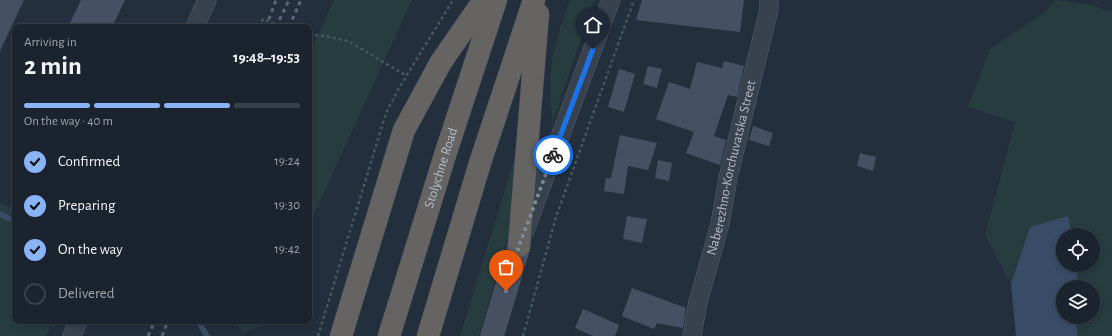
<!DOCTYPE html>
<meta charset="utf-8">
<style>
body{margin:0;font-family:"Alegreya Sans",sans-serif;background:#242b36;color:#f1f3f6;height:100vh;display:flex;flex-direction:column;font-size:15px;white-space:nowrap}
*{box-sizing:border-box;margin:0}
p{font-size:13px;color:#a0a4aa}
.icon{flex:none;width:22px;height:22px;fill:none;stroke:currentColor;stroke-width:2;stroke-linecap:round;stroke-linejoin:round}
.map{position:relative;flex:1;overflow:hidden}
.side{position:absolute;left:12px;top:24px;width:300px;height:300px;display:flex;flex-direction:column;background:#1b232e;border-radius:8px;box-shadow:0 2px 6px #0003,0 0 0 1px #39404a}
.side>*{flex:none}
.buttons{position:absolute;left:1056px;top:228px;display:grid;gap:8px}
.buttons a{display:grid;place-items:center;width:44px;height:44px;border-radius:50%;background:#1b232e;box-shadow:0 2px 6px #0003,0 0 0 1px #39404a;font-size:20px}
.pin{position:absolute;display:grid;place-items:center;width:34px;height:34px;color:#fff;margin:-41px -17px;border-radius:50% 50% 50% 0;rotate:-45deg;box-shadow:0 0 4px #0007}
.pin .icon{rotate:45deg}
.courier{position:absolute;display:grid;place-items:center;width:40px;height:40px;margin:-20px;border:3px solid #1a73e8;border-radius:50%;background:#fff;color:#222;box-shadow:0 1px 5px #0007}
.headline em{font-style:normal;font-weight:600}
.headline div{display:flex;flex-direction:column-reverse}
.headline{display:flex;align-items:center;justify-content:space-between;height:68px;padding:0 12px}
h1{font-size:26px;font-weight:600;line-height:30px}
.bar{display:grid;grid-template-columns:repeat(4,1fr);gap:6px 4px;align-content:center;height:48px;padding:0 12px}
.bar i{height:5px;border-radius:3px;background:#39404a}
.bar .on{background:#8ab4f8}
.bar p{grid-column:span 4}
ol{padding:0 12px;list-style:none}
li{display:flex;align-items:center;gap:12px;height:44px}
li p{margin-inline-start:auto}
li .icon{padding:4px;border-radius:50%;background:#8ab4f8;color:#111;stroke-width:4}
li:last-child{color:#a0a4aa}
li i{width:22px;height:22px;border:2px solid #39404a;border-radius:50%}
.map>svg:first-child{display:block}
.green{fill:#263c3f}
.water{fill:#394c67}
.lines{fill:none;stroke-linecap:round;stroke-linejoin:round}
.stream{stroke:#394c67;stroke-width:5.5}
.building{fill:#455162}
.minor-casing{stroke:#565f6c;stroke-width:19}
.secondary-casing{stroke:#565f6c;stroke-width:23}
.trunk-casing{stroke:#434c59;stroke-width:23}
.path{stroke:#44595c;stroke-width:2.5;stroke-dasharray:3 3;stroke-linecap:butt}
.minor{stroke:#38414e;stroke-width:18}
.secondary{stroke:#465061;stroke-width:22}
.trunk{stroke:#656462;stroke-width:22}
.rail{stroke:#5a6575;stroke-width:3;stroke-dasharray:4 4;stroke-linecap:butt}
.done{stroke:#828b98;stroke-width:4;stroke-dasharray:0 7.2}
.route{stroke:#1a73e8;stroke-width:5}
.labels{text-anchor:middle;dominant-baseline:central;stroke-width:3;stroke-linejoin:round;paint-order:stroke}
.street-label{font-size:14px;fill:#b4bcc9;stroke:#1d2633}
</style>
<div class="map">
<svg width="1112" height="336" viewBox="0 0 1112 336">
<rect width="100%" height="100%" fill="#242f3e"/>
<path class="green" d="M334,0H412L309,225V55Z
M570,0H594L552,124C551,104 549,83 552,62C555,41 563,20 570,0Z
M1056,0L1091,5L1112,12V336H1077V317H1093V287H1078L1077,265H1093V235H1072L1068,217L1030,227L1011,284L985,235L1015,122L968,107L990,49L1044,13Z
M518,148L512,224L479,336H460Z
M0,203L15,209V321H52L46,336H0Z
M235,321H265L263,325L243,333Z"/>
<path class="water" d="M1068,216L1072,235H1063V265H1077L1078,287H1063V317H1077V336H1016L1011,284L1030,227Z"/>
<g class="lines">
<path class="stream" d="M0,214L15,221
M198,321L207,336"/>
</g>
<path class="building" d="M0,0H24L0,51Z
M81,0H125L112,27H68Z
M642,0H744L740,32L636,20Z
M724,61L744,66L737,97L728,95L714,136L726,140L720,165L686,153L694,132L656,119L669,82L690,89L697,62L722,68Z
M648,66L662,69L657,88L643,84Z
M619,69L635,74L624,112L608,107Z
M753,126L773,133L769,146L749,140Z
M620,135L657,143L648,170L628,166L624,194L604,191L606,178H611Z
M860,153L876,157L873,171L857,166Z
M658,160L672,163L669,181L655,178Z
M627,216L647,219L642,243L623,239Z
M632,288L686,308L683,328L657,323L654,329L622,316Z
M583,309L619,325L615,336H593L575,328Z"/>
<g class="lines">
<defs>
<g id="minor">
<path d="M195,27L207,0"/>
<path d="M524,233L611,0"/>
<path d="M72,336L78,321"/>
<path id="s1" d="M692,336L698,302L720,224L728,178L769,9V0"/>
</g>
<path id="secondary" d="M492,336L519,246"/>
<g id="trunk">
<path d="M519,246L538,14"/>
<path d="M341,336L404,130L441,62L484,0"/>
<path id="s2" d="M389,336L446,152L496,0"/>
<path d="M428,336L480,163L534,0"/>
</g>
</defs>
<use href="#minor" class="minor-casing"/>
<use href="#secondary" class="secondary-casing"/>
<use href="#trunk" class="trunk-casing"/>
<path class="path" d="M259,27L263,19L282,27
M309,35L324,36L348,41L407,76
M318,336L386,113L399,88L453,0
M523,336L556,217L634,0"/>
<use href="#minor" class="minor"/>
<use href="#secondary" class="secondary"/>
<use href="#trunk" class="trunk"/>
<path class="rail" d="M266,27L276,0
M276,27L289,0
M289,27L301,0
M148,336L155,321
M162,336L168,321"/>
</g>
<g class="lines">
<path class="done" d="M506,291L519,246L553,155"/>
<path class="route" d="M553,155L593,49"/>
</g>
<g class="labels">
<g class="street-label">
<text stroke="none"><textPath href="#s2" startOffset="176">Stolychne Road</textPath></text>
<text stroke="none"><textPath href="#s1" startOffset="173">Naberezhno-Korchuvatska Street</textPath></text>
</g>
</g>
</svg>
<div class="buttons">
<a><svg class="icon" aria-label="locate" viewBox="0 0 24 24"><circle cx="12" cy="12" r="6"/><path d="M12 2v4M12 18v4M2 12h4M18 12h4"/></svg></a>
<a><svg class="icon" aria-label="layers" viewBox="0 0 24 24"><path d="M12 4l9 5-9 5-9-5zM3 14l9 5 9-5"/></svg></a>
</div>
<div class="pin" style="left:506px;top:291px;background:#ea580c"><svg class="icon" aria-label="bag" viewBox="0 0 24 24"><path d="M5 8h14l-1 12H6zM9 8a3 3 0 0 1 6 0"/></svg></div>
<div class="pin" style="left:593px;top:49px;background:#1f2937"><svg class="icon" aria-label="home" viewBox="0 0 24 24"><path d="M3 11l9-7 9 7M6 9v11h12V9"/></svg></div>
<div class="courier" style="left:553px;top:155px"><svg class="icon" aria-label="bike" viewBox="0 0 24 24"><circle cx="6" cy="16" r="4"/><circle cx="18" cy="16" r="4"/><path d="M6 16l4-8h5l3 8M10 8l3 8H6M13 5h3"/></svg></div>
<section class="side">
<div class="headline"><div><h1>2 min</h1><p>Arriving in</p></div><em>19:48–19:53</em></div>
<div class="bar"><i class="on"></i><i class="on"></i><i class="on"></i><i></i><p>On the way · 40 m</p></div>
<ol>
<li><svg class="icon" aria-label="check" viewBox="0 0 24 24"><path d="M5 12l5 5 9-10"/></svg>Confirmed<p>19:24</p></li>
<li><svg class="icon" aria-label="check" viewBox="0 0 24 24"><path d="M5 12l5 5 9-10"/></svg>Preparing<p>19:30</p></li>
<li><svg class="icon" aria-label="check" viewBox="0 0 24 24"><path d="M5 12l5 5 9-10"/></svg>On the way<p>19:42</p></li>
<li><i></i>Delivered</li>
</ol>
</section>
</div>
